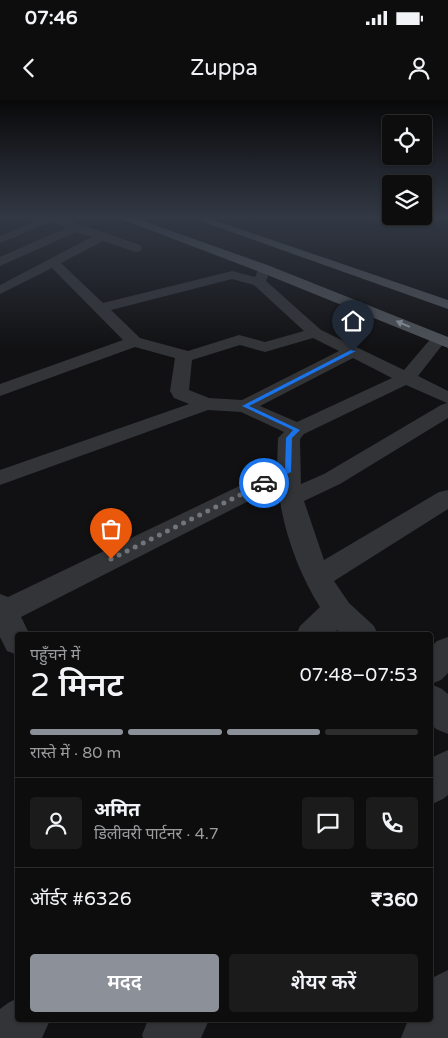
<!DOCTYPE html>
<html lang="hi">
<meta charset="utf-8">
<style>
body{margin:0;font-family:"Varela Round","Noto Sans Devanagari",sans-serif;background:#1b1b1c;color:#f1f3f6;height:100vh;display:flex;flex-direction:column;font-size:19px;white-space:nowrap}
*{box-sizing:border-box;margin:0}
p{font-size:16px;color:#9a9c9e}
.icon{flex:none;width:28px;height:28px;fill:none;stroke:currentColor;stroke-width:2;stroke-linecap:round;stroke-linejoin:round}
.map{position:relative;flex:1;overflow:hidden}
.drawer{position:absolute;left:15px;top:532px;width:418px;height:390px;display:flex;flex-direction:column;background:#0d0d0e;border-radius:5px;box-shadow:0 1px 4px #0004,0 0 0 1px #2d2d2e}
.drawer>*{flex:none}
.buttons{position:absolute;left:382px;top:15px;display:grid;gap:10px}
.buttons a{display:grid;place-items:center;width:50px;height:50px;border-radius:5px;background:#0d0d0e;box-shadow:0 1px 4px #0004,0 0 0 1px #2d2d2e;font-size:25px}
.pin{position:absolute;display:grid;place-items:center;width:42px;height:42px;color:#fff;margin:-51px -21px;border-radius:50% 50% 50% 0;rotate:-45deg;box-shadow:0 0 5px #0007}
.pin .icon{rotate:45deg}
.courier{position:absolute;display:grid;place-items:center;width:50px;height:50px;margin:-25px;border:4px solid #1a73e8;border-radius:50%;background:#fff;color:#222;box-shadow:0 1px 6px #0007}
.headline em{font-style:normal;font-weight:600}
.headline div{display:flex;flex-direction:column-reverse}
.headline{display:flex;align-items:center;justify-content:space-between;height:85px;padding:0 15px}
h1{font-size:32px;font-weight:600;line-height:38px}
.bar{display:grid;grid-template-columns:repeat(4,1fr);gap:8px 5px;align-content:center;height:60px;padding:0 15px}
.bar i{height:6px;border-radius:4px;background:#2d2d2e}
.bar .active{background:#8c9099}
.bar p{grid-column:span 4}
.line{display:flex;align-items:center;gap:12px;padding:0 15px;border-top:1px solid #2d2d2e}
.line div{flex:1}
.round{display:grid;place-items:center;flex:none;width:52px;height:52px;border-radius:5px;background:#1b1b1c}
.button{display:flex;gap:10px;margin-top:auto;padding:10px 15px}
.button a{flex:1;height:58px;border-radius:5px;background:#8c9099;color:#fff;font-size:20px;font-weight:600;line-height:58px;text-align:center}
.button a+a{background:#1b1b1c;color:#f1f3f6}
.status{display:flex;justify-content:space-between;align-items:center;height:35px;padding:0 25px;background:#0d0d0e;direction:ltr}
.status svg{height:14px;fill:currentColor}
header{display:flex;justify-content:space-between;align-items:center;height:65px;padding:0 15px;background:#0d0d0e;font-size:22px;font-weight:600}
.map>svg:first-child{display:block}
.lines{fill:none;stroke-linecap:round;stroke-linejoin:round}
.minor{fill:#323438;fill-rule:evenodd}
.primary{fill:#4d5157;fill-rule:evenodd}
.oneway{fill:#8c949e}
.route{fill:#1a73e8}
.done{stroke:#6f757c;stroke-width:5;stroke-dasharray:0 9}
</style>
<div class="status"><b>07:46</b><svg viewBox="0 0 49 12"><path d="M0 12V9h3v3zM5 12V6h3v6zM10 12V3h3v9zM15 12V0h3v12zM26 1h20v11H26zM47 4h2v5h-2z"/></svg></div>
<header><svg class="icon" aria-label="back" viewBox="0 0 24 24"><path d="M15 5l-7 7 7 7"/></svg>Zuppa<svg class="icon" aria-label="person" viewBox="0 0 24 24"><circle cx="12" cy="8" r="4"/><path d="M4 21q1-7 8-7t8 7"/></svg></header>
<div class="map">
<svg width="448" height="938" viewBox="0 0 448 938">
<rect width="100%" height="100%" fill="#111113"/>
<g class="lines">
<path class="minor" d="M43,117H59L140,145L142,148L140,151L136,152L103,141L61,163L103,203L232,171L255,177L260,166L265,165L271,169L266,181L321,230L404,270L433,236H445L447,239L418,276L448,291V318L340,384L304,401L324,460L439,392L448,390V409L334,481L349,503L374,526L378,535H342L337,530L331,535H296L300,526L320,507C298,472 282,428 278,386L21,517L30,535H18V555L7,551L0,537V494L8,497L277,368L278,338L284,332L241,312L208,310L0,385V370L189,304L174,298L170,291L175,258L135,247L0,296V284L123,240L52,168L0,194V185L92,137L76,132L0,166V157L66,128L51,122L0,143V136ZM232,179L254,185L304,231L265,242L239,235L188,251L140,238L111,210ZM313,238L339,251L242,300L209,298L189,290L192,260L240,245L265,252ZM353,258L392,278L297,322L260,306ZM406,285L447,303L441,305L324,374L301,384L300,339L304,334Z
M436,117H448V122Z
M448,537V573L441,580L431,584L442,589L448,594V634L436,629L430,623V548L437,541Z
M448,650V695L443,699L430,705V660L435,656Z
M448,870V938H401L408,920H430V879Z
M18,898V920H50L42,938H0V909L8,903Z
M148,920H209L201,938H143L142,935Z"/>
<path class="primary" d="M116,117H132L270,166L448,237V248L260,172Z
M189,117H205L448,200V209Z"/>
</g>
<defs><path id="oneway-solid" d="M-6-.8H1V-3.2L6.5 0L1 3.2V.8H-6Z" transform="scale(1.25)"/></defs>
<use class="oneway" href="#oneway-solid" transform="translate(403 224) rotate(-157)"/>
<linearGradient id="sky" x2="0" y2="1"><stop stop-color="#09090a"/><stop offset="0.47" stop-color="#323844"/><stop offset="1" stop-color="#323844" stop-opacity="0"/></linearGradient>
<rect width="448" height="249" fill="url(#sky)"/>
<path class="route" d="M351,250L356,251L249,306L300,330L292,338L291,372L267,384H262V381L285,370L286,338L293,330L242,306Z"/>
<g class="lines">
<path class="done" d="M111,459L264,383"/>
</g>
</svg>
<div class="buttons">
<a><svg class="icon" aria-label="locate" viewBox="0 0 24 24"><circle cx="12" cy="12" r="6"/><path d="M12 2v4M12 18v4M2 12h4M18 12h4"/></svg></a>
<a><svg class="icon" aria-label="layers" viewBox="0 0 24 24"><path d="M12 4l9 5-9 5-9-5zM3 14l9 5 9-5"/></svg></a>
</div>
<div class="pin" style="left:111px;top:459px;background:#ea580c"><svg class="icon" aria-label="bag" viewBox="0 0 24 24"><path d="M5 8h14l-1 12H6zM9 8a3 3 0 0 1 6 0"/></svg></div>
<div class="pin" style="left:353px;top:251px;background:#1f2937"><svg class="icon" aria-label="home" viewBox="0 0 24 24"><path d="M3 11l9-7 9 7M6 9v11h12V9"/></svg></div>
<div class="courier" style="left:264px;top:383px"><svg class="icon" aria-label="car" viewBox="0 0 24 24"><path d="M5 17H2v-5l4-1 3-4h7l3 4 3 1v5h-3M9 17h6M6 11h13"/><circle cx="7" cy="17" r="2"/><circle cx="17" cy="17" r="2"/></svg></div>
<section class="drawer">
<div class="headline"><div><h1>2 मिनट</h1><p>पहुँचने में</p></div><em>07:48–07:53</em></div>
<div class="bar"><i class="active"></i><i class="active"></i><i class="active"></i><i></i><p>रास्ते में · 80 m</p></div>
<div class="line" style="height:90px"><a class="round"><svg class="icon" aria-label="person" viewBox="0 0 24 24"><circle cx="12" cy="8" r="4"/><path d="M4 21q1-7 8-7t8 7"/></svg></a><div><b>अमित</b><p>डिलीवरी पार्टनर · 4.7</p></div><a class="round"><svg class="icon" aria-label="chat" viewBox="0 0 24 24"><path d="M4 5h16v11H9l-5 4z"/></svg></a><a class="round"><svg class="icon" aria-label="phone" viewBox="0 0 24 24"><path d="M5 4h4l2 5-3 2q2 4 5 5l2-3 5 2v4C11 20 4 13 5 4z"/></svg></a></div>
<div class="line" style="height:65px"><div>ऑर्डर #6326</div><b>₹360</b></div>
<div class="button"><a>मदद</a><a>शेयर करें</a></div>
</section>
</div>
